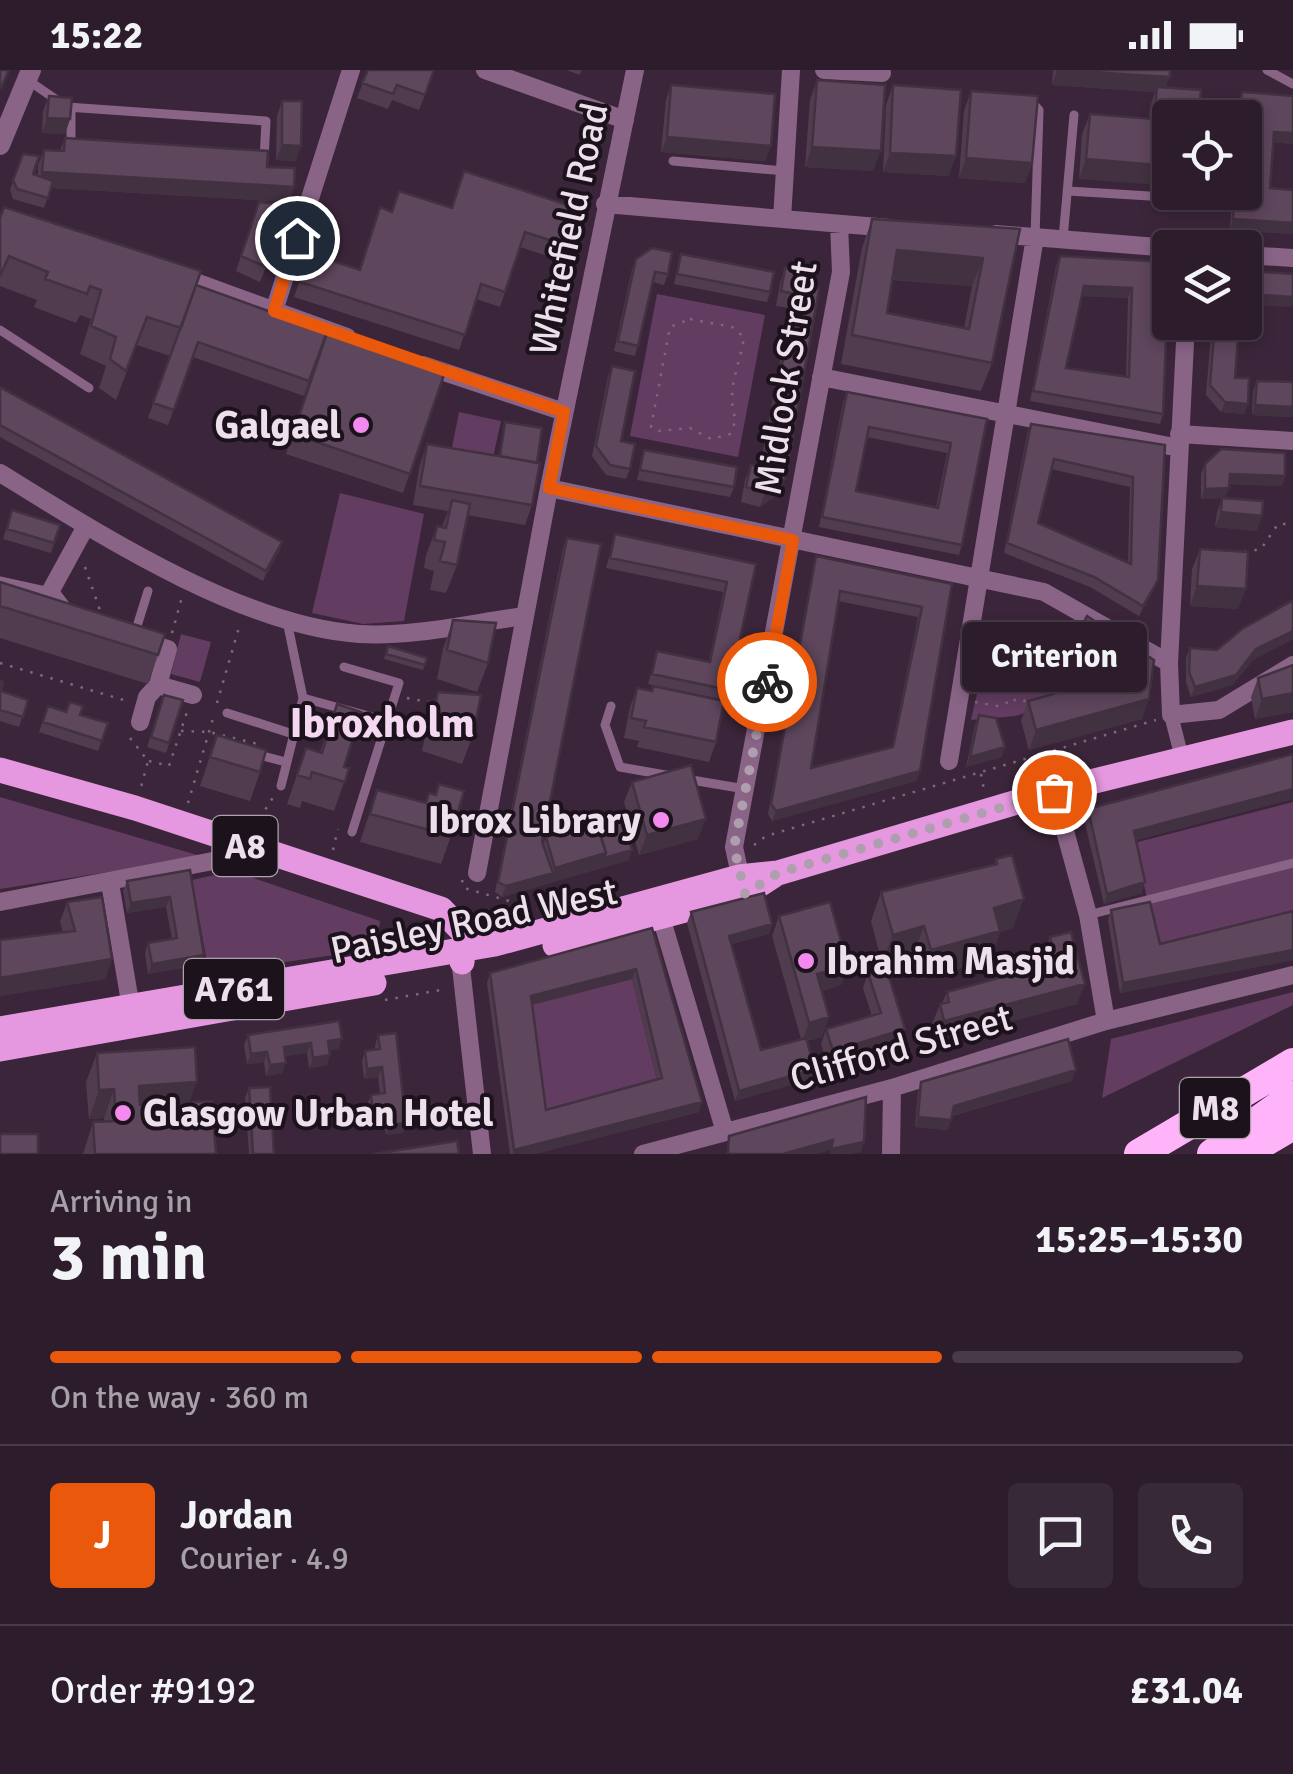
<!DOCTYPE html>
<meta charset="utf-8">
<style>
body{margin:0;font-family:Signika,sans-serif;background:#382938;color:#f1f3f6;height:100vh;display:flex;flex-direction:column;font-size:38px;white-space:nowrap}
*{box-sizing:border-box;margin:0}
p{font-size:32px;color:#a6a1a9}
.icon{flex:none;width:55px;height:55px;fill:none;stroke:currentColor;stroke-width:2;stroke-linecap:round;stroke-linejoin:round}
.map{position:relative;height:1084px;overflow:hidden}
.details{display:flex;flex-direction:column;background:#2c1c2c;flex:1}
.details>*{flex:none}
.tools{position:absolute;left:1152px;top:30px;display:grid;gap:20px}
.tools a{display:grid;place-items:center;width:110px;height:110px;border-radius:10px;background:#2c1c2c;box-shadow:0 5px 15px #0003,0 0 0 2px #483a48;font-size:50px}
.pin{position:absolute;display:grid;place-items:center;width:85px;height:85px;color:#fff;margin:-42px;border:5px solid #fff;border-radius:50%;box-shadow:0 2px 10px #0007}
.courier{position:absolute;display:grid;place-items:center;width:100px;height:100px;margin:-50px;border:8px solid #ea580c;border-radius:50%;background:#fff;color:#222;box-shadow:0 2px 12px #0007}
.bubble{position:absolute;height:70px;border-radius:10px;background:#2c1c2c;box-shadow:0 5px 15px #0003,0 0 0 2px #483a48;font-size:32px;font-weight:700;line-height:70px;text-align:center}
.overview em{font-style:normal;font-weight:700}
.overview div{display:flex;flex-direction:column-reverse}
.overview{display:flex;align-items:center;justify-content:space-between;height:170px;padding:0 50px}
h1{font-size:65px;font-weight:700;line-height:75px}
.bar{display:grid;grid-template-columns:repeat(4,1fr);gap:15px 10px;align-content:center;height:120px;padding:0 50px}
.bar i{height:12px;border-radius:8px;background:#483a48}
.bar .on{background:#ea580c}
.bar p{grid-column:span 4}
.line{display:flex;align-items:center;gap:25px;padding:0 50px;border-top:2px solid #483a48}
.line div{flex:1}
.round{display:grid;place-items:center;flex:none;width:105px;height:105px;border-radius:10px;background:#382938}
.status{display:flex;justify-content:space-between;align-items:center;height:70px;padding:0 50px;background:#2c1c2c;direction:ltr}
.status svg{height:28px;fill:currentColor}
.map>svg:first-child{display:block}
.green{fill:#633c61}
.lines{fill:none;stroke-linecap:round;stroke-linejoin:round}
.path{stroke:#7c697b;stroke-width:2.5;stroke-dasharray:2.5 8;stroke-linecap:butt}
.service{stroke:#896487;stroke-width:9}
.pedestrian{stroke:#896487;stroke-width:14}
.minor{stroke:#896487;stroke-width:18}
.tertiary{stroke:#896487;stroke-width:20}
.primary{stroke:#e598e0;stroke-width:25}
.motorway{stroke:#ffb4fa;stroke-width:30}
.wall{fill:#513c4f;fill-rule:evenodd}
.shaded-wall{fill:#423140}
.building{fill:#5e465c;stroke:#423140;stroke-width:2.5;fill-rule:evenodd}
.done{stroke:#af9eae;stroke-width:10;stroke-dasharray:0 18}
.route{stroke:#ea580c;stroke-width:12}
.poi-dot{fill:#f489f0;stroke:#1c121b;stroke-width:4}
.labels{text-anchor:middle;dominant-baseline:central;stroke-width:8;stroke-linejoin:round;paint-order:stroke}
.shield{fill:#1c121b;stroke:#aea2ad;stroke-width:2.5}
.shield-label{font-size:35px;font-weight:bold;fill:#eddfec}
.street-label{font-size:38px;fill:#eddfec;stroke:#1c121b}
.poi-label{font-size:38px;font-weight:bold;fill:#eddfec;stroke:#1c121b;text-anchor:end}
.quarter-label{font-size:42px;font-weight:bold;fill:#f4d8f2;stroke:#1c121b}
</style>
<div class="status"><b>15:22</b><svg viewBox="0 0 49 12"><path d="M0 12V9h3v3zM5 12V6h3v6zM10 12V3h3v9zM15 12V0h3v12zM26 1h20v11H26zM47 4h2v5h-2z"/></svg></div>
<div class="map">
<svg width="1293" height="1084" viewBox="0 0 1293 1084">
<rect width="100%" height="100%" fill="#3b253a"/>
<path class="green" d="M657,224L765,245L738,387L630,366Z
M459,342L501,351L490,401L449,393Z
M340,423L424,444L404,551L363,554L312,543Z
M181,564L211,572L200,612L171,604Z
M982,602L1007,610L1050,606L1079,626L1015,646L971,650Z
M0,727L204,787L0,819Z
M1293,732V845L1159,878L1134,773Z
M233,801L380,851L376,879L209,903L192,810Z
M632,909L659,1018L542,1050L527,936Z
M1293,922V935L1102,1028L1111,969Z"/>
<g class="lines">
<path class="path" d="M690,249L732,257L744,267C740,295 725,322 736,350L730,364L711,369L690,358L657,361L651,357L670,257Z
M1244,482L1261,479L1278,454H1293
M85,497L102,546
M172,563L182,527
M0,593L127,631
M1012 624a8 8 0 1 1 16 0a8 8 0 1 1-16 0Z
M407,628L434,633
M975,632L997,636L1015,630
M217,633L240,554
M181,661L209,662L258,674
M130,668L148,691L141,717
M149,691L169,696L187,642
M981,704L984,720
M188,733L214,645
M254,757L274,726
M754,775L766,766L1156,650
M333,780L338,759
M462,810L464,818L537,839
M481,851L520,836
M385,930L446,919"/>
<path class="service" d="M1267,0L1293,14
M29,11L67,37L266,51L264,90
M1029,29L1039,40L1035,167
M71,77V37
M673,91L785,101
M1068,121L1182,128
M1063,169L1074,45
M0,260L89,318
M0,511L50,522
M287,551L303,628L387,651
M134,566L148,521
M344,597L399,613L352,762
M611,636L605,655L620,697L671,706
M227,643L293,664
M263,686L286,692
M686,709L745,719
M281,716L303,628
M1088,845L1293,793"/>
<path class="pedestrian" d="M1171,645L1182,688"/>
<path class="minor" d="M485,0L625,50
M824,0L882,3
M605,134L890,158
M782,149L791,0
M996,164L1170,178
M1245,185L1293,188
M179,206L347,267
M274,241L351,0
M1186,252L1169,593L1171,645L1219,640L1293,595
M423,295L564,342
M821,307L1169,376
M1179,364L1293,371
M0,403C99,464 242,556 359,564C414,567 471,553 525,546
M549,418L1044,522L1169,593
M67,545L50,522L86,456
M139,570L168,579L158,615L193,625
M140,652L147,627L158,615
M949,691L1035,167
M1054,721L1088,845L1106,951
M477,803L549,418L635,0
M110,813L131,938
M742,814L734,777L841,202L839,154
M0,832L218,790L242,775
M661,847L725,1062
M461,897L482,1084
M643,1084L892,1018L1106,951L1293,905
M891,1084L892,1018"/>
<path class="tertiary" d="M0,75L31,0"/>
<path class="primary" d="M0,700L135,738L441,839L465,864L462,892
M555,875L745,824L773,806
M0,959L495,874L739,807L778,803L1054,721L1293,662
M0,979L374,913"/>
<path class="motorway" d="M1139,1084L1293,993
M1212,1084L1293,1026
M1244,1084L1293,1055"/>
</g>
<path class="wall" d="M368,0H435L419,40L392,30L388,39L357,28Z
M566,0H581L580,5Z
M1053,0H1170L1166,18L1201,20L1079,109L1082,64L1090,44L1149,48L1150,37L1155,22L1052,15Z
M817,10L873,101L805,97L810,30Z
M671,15L771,76L765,91L661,82L666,30Z
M893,15L949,106L883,102L886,35Z
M971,21L1032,93L1025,113L959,108L964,41Z
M1242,22L1293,26V74L1273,72L1270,118L1293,120V164L1230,160L1232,122H1245V48H1237L1238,33Z
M49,26L70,49L65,64L42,63L43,41Z
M282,31L296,91L276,90L277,46Z
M65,68L267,97L294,117L288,132L51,118L44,138L13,129L10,120L23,84L33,104L38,106V95L44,80L60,81Z
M259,132L266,197L260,212L236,201Z
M451,138L583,140L566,192L520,177L500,237L476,229L459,280L294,227L309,183L359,199Z
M0,148L327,262L447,296L403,423L286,384L321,278L304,326L193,287L168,355L148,348L170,286L137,275L116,330L99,318L106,296L80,284L91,249L80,245L76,253L34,237L37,230L0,216Z
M872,149L1020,159L992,293L981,321L841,294L862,178ZM892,210L972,216L964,258L887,243Z
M681,184L770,222L767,232L674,214Z
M1060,186L1169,192L1163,344L1160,354L1030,331L1056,196ZM1082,226L1128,228L1126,307L1066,298Z
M636,189L668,204L664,215L653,212L635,286L614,281L632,199Z
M785,198L807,202L785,409L779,424L760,437L741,432L745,410L751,395L760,398L790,238L776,236L780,213Z
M1212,252H1239L1235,308L1248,334L1244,344L1221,342L1206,325Z
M612,296L621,371L630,399L626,409L606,405L592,386L608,306Z
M1257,311L1293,312V347L1252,345L1253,321Z
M0,317L282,472L279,482L263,511L0,367Z
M847,322L987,349L962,475L959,485L819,457L843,332ZM867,367L947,383L936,437L856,421Z
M505,352L537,393L532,435L525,455L467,445L457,495L446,523L430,520L434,501L424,498L426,485L437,456L442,457L448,441L413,435L420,394L427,374L499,386Z
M1031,354L1165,375L1158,510L1154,520L1139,546L1090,517L1004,483L1027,364ZM1051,399L1130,417L1128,492L1038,453Z
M644,380L734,417L730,427L637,410Z
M1205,394L1285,406L1282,416L1229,414L1225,428L1257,461L1215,457L1217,443L1222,428L1201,429V404Z
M12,440L60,455L51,483L3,469Z
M615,464L756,494L729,620L725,630L648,614L657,581L709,592L723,522L606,498Z
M567,468L542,772L543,775L546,767L598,756L629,790L502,827L495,822L563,478Z
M1200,479L1238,539L1190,536L1192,499Z
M816,486L952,514L920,701L916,711L772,751L768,744L813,497ZM838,531L918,547L892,677L811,698Z
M0,512L158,585L148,614L0,568Z
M1293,530V569L1253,590L1232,615L1191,627L1186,612V588L1190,578L1217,580Z
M453,550L488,593L477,622L437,609L443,579Z
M1073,574L1154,590L1142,649L1029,680L1021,651L1028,631L1097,612L1066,593Z
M388,576L427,588L423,600L384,589Z
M1293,595V642L1255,649L1251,627L1258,608Z
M0,611L1,621L28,630L19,657L0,651Z
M637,618L716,672L709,692L637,677L639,671L624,668L630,637Z
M438,622L473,665L462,694L422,681L428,651Z
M164,625L183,630L166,683L147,677Z
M337,634L344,697L349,698L334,741L302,731L300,738L287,734L306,678L320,682Z
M48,636L108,653L98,681L39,662Z
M979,645L1002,687L966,697L975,655Z
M217,665L260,702L250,731L200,716Z
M632,712L698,769L639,785L624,732Z
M439,714L451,766L441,794L360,772L377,720L425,733L429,723L435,725Z
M1293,729L1136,770L1142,823L1104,834L1084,749L1088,739Z
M996,789L1013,858L1000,862L990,890L920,909L913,885L882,893L871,851L881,822L994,795Z
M190,800L204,885L200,895L148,904L145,883L148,873L172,869L166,837L127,843L123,821L127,811Z
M67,832L112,889L105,909L0,926V870L63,862L60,852Z
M1111,840L1160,874L1293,841V890L1120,923L1108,850Z
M691,842L772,854L769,864L731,874L761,980L801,969L772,866L779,846L841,915L822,921V967L807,971L811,1009L735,1031L687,853Z
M652,858L699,1042L535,1084H510L487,913L490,903ZM632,909L657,1010L546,1040L532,935Z
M1050,867L1077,934L937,971L932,954L940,934L942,933L947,922L1036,898L1043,879L1046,878Z
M868,903L900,974L828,996L821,974L826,959L872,946L863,918Z
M248,965L342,969L338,979L329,980L327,995L309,998L307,983L285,986L282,1003L266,1006L264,992L247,994L244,975Z
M378,965L406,1053L403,1063L386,1065L384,1050L369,1052L367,1035L371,1025L380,1023L378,1007L364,1009L362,991L365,981L375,980V976Z
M97,983L190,1032L216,1084H83L93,1052L104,1051V1048L89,1049L86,1012Z
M1072,1011L952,1046L948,1060L915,1057L918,1022L921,1012Z
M249,1018L274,1084H249L245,1028Z"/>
<path class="shaded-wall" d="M1057,0L1170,7L1164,22L1157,17L1155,22L1052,15Z
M47,48L70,49L65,64L42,63Z
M1274,62L1293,63V74L1270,72Z
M667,67L771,76L765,91L661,82Z
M282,75L301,76L296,91L276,90Z
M812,77L881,81L873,101L805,97Z
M890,83L956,86L949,106L883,102Z
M966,88L1032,93L1025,113L959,108Z
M1086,89L1170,96V116L1079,109Z
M42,102L294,117L288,132L37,117Z
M1233,149L1293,153V164L1230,160Z
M897,180L983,188L972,216L887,209Z
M1084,216L1132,218L1128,228L1080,226Z
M1245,224L1293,227V234L1292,237L1245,235Z
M1225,332L1248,334L1244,344L1221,342Z
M1255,335L1293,337V347L1252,345Z
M1230,404L1285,406L1282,416L1226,414Z
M785,409L779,424L760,437L765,422Z
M1229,418L1225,428L1201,429L1205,419Z
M1221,442L1262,446L1257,461L1215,457Z
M282,472L279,482L263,511L266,501Z
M1158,510L1154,520L1139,546L1143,536Z
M1197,516L1246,519L1238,539L1190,536Z
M1293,561V569L1253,590L1232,615L1191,627L1195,617L1256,579Z
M1293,623V642L1255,649L1262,629Z
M1149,629L1142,649L1029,680L1036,660Z
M1005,677L1002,687L966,697L970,687Z
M920,701L916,711L772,751L776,741Z
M1293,719V729L1131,771L1134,761Z
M706,749L698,769L639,785L647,765Z
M632,780L629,790L502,827L506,816L553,803L555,798L606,783Z
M1145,812L1142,823L1104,834L1107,824Z
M170,827L166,837L127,843L131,833Z
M1024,829L1013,858L1000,862L990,890L920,909L931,880L994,838Z
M772,854L769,864L725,876L729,866Z
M924,856L913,885L882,893L893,865Z
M1293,880V890L1120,923L1123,913Z
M204,885L200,895L148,904L152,894Z
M112,889L105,909L0,926V908Z
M848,896L841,915L810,924L817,904Z
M636,899L632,909L527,936L531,926Z
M1085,914L1077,934L937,971L944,951Z
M829,947L822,967L802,972L809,953Z
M905,959L900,974L828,996L833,981Z
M342,969L338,979L324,981L328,971Z
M311,973L307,983L280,987L284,977Z
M267,982L264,992L247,994L251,984Z
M330,985L327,995L309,998L313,988Z
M286,993L282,1003L266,1006L270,995Z
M382,997L378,1007L364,1009L367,999Z
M815,999L811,1009L735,1031L739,1021Z
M1076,1000L1072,1011L950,1046L954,1036Z
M197,1012L186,1041L129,1045L139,1016Z
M114,1019L104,1048L89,1049L99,1020Z
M702,1032L699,1042L535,1084H513L514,1080Z
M388,1040L384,1050L369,1052L373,1042Z
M918,1047L951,1050L948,1060L915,1057Z
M406,1053L403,1063L386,1065L389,1055Z
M833,1070L830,1080L816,1084H783Z
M864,1072L861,1082L851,1084H829L831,1079Z"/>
<path class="building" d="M0,0H9L1,18H0Z
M368,0H434L425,25L397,15L393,24L362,13Z
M1057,0H1170V7Z
M817,10L885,15L881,81L812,77Z
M671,15L775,24L771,76L667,67Z
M893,15L961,20L956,86L890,83Z
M1157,17L1201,20L1199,48H1170V96L1086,89L1090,44L1154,49Z
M971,21L1038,26L1032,93L966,88Z
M1242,22L1293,26V63L1274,62L1270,118L1293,120V153L1233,149L1235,122H1245V48H1240Z
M49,26L72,28L70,49L47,48Z
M282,31H302L301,76L282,75Z
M65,68L268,81L267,97L295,98L294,117L42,102L44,80L64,81Z
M23,84L39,86L33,104L53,111L48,128L17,119L13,110Z
M464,101L583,140L571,177L525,162L505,222L481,214L465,265L300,212L309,183L360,200L380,137L392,142L399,121L452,138Z
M259,132L284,135L266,197L241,186Z
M4,137L201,201L181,258L147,247L126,301L110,289L116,267L91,256L101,220L90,216L87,224L45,209L48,202L9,186L0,206V148Z
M872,149L1020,159L992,293L852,265ZM897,180L983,188L969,259L887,243Z
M652,178L672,182L668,204L655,202L638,276L618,271L636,189Z
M681,184L774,202L770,222L677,204Z
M1060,186L1169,192L1163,344L1033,321ZM1084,216L1132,218L1129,307L1066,298Z
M785,198L807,202L819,220L785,409L765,422L746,417L751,395L763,398L795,224L781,221Z
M1245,201L1293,204V227L1245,224Z
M196,215L327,262L309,311L198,272L174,340L153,333Z
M1215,252H1239L1235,308H1249L1248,334L1225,332L1210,315Z
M329,257L447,296L410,404L293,364Z
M612,296L635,301L621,371L635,374L630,399L610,395L596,376Z
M1257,311L1293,312V337L1255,335Z
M0,317L282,472L266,501L0,355Z
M847,322L987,349L962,475L822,447ZM869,357L951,373L938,438L856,421Z
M505,352L542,358L537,393L500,386Z
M1031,354L1165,375L1158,510L1143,536L1094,507L1007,473ZM1054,389L1133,407L1131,494L1038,453Z
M427,374L540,393L532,435L420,416Z
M1221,379L1285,383V406L1230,404L1229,418L1205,419V394Z
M644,380L737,397L734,417L640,400Z
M1222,428L1263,431L1262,446L1221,442Z
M452,430L470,434L457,495L440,491L445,472L434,470L437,456L446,458Z
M12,440L60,455L54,473L7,459Z
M615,464L756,494L729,620L652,604L657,581L710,592L727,512L610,488Z
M567,468L601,474L542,772L553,803L506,816L498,812Z
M1200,479L1248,482L1246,519L1197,516Z
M816,486L952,514L920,701L776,741L771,734ZM840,521L922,537L893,677L811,698Z
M0,512L165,564L158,585L0,536Z
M1293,530V561L1256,579L1236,605L1195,617L1189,602L1190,578L1217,580L1242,559Z
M1087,546L1154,590L1149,629L1036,660L1028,631L1125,604L1073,574Z
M453,550L496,553L488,593L447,580Z
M388,576L427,588L425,595L386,584Z
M1293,595V623L1262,629L1258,608Z
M0,611L3,612L1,621L28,630L23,647L0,640Z
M653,616L724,631L716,672L644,657L646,651L631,648L637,618L652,621Z
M438,622L481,625L473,665L432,652Z
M164,625L183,630L169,673L151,667Z
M70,632L83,636L80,645L108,653L102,671L43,652L48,636L66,642Z
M337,634L361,642L344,697L349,698L345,712L312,702L310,709L297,705L306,678L322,683Z
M979,645L996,648L1005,677L970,687Z
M217,665L266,680L260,702L210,687Z
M1293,684V719L1134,761L1145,812L1107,824L1088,739Z
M691,695L706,749L647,765L632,712Z
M439,714L464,721L451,766L370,744L377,720L426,733L429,723L436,725Z
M623,748L632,780L604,788L606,783L598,756Z
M596,752L606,783L555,798L546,767Z
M1012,785L1024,829L994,838L1000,861L931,880L924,856L893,865L881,822L997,794L996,789Z
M190,800L204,885L152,894L148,873L177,868L170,827L131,833L127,811Z
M764,823L772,854L729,866L761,980L806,968L815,999L739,1021L691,842Z
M102,827L112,889L0,908V870L75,861L67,832Z
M830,832L848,896L817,904L829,947L809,953L779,846Z
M1150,832L1160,874L1293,841V880L1123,913L1111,840Z
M652,858L702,1032L514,1080L490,903ZM636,899L662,1008L546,1040L531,926Z
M1071,862L1085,914L944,951L940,934L949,932L947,922L1047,895L1043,879L1052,876L1050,867Z
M886,897L905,959L833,981L826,959L881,943L868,903Z
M339,951L342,969L328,971L330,985L313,988L311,973L284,977L286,993L270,995L267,982L251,984L248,965Z
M396,963L406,1053L389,1055L388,1040L373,1042L371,1025L385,1023L382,997L367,999L365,981L380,979L378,965Z
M1068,969L1076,1000L954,1036L951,1050L918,1047L921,1012Z
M195,977L197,1012L139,1016L140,1035L212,1031L216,1084H95L93,1052L116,1051L114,1019L99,1020L97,983Z
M270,1017L274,1084H253L249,1018Z
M866,1027L864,1072L831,1079L833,1070L783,1084H728L729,1066Z
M0,1064H38V1084H0Z
M457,1071L459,1084H373Z"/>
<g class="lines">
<path class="done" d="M767,612L734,777L745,824L778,803L1054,722"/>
<path class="route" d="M297,168L274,241L564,342L549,418L793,470L767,612"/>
</g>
<g class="poi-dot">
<circle cx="361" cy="355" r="10"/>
<circle cx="661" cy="750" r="10"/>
<circle cx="806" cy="891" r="10"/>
<circle cx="123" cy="1043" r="10"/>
</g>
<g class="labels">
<g class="shield">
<rect x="212.5" y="746" width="65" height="60" rx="8"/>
<rect x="184" y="889" width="100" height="60" rx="8"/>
<rect x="1180" y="1008" width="70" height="60" rx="8"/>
</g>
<g class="shield-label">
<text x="245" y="776">A8</text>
<text x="234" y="919">A761</text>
<text x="1215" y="1038">M8</text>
</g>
<g class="street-label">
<text transform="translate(569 159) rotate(-78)">Whitefield Road</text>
<text transform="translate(786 308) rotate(-81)">Midlock Street</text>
<text transform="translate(474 851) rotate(-12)">Paisley Road West</text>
<text transform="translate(901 978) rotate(-16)">Clifford Street</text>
</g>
<g class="poi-label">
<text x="341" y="355">Galgael</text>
<text x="641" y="750">Ibrox Library</text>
<text x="826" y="891" text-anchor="start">Ibrahim Masjid</text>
<text x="143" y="1043" text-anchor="start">Glasgow Urban Hotel</text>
</g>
<g class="quarter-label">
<text x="382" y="653">Ibroxholm</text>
</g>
</g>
</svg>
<div class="tools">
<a><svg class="icon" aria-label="locate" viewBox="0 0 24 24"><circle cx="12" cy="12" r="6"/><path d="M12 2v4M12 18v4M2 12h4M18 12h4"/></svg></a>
<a><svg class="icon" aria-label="layers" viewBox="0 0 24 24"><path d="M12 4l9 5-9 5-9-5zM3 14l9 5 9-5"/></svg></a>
</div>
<div class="pin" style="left:1054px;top:722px;background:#ea580c"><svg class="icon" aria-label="bag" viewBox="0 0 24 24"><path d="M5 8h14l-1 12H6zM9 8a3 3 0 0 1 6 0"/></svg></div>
<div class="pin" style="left:297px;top:168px;background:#1f2937"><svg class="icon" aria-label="home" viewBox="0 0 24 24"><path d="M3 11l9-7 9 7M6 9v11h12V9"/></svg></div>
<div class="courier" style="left:767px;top:612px"><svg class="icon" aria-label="bike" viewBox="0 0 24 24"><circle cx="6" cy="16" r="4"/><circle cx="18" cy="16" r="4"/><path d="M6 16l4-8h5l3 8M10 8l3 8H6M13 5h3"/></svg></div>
<div class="bubble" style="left:962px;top:552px;width:185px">Criterion</div>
</div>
<section class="details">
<div class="overview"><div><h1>3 min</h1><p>Arriving in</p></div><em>15:25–15:30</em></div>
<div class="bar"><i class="on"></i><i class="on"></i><i class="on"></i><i></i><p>On the way · 360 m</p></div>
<div class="line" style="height:180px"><b class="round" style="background:#ea580c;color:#fff">J</b><div><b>Jordan</b><p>Courier · 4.9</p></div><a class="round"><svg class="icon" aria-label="chat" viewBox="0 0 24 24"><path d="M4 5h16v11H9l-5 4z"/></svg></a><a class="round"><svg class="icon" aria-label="phone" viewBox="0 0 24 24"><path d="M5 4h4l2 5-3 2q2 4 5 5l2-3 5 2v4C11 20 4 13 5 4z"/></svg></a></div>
<div class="line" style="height:130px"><div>Order #9192</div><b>£31.04</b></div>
</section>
